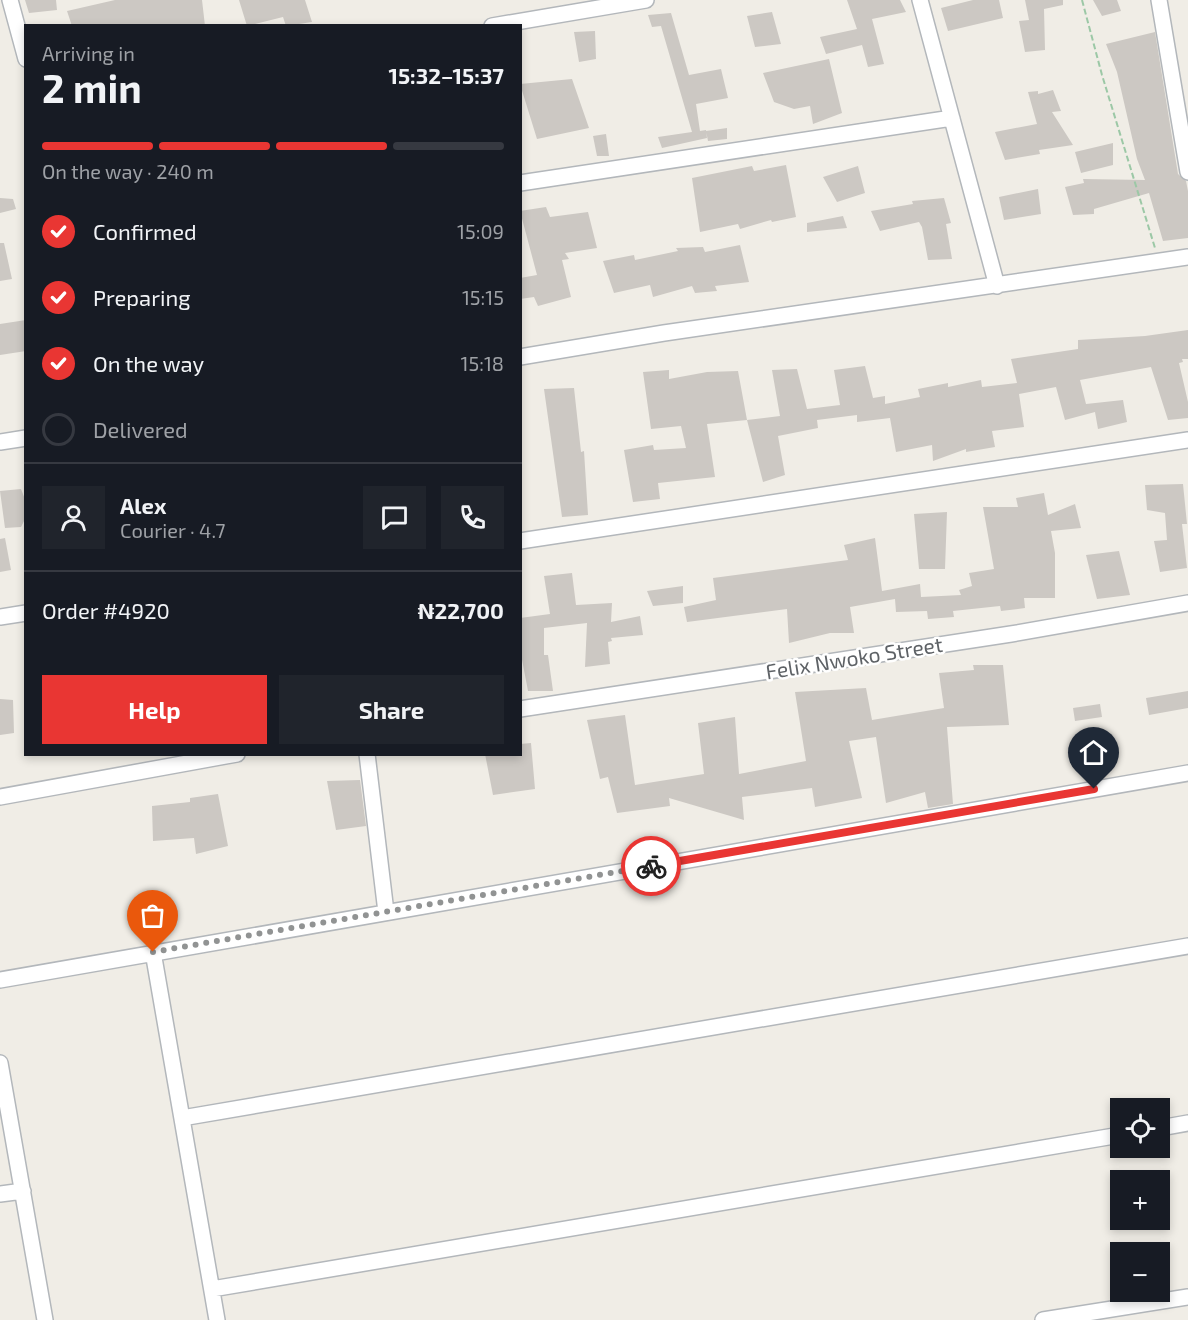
<!DOCTYPE html>
<meta charset="utf-8">
<style>
body{margin:0;font-family:"Exo 2",sans-serif;background:#20242c;color:#f1f3f6;height:100vh;display:flex;flex-direction:column;font-size:22px;white-space:nowrap}
*{box-sizing:border-box;margin:0}
p{font-size:20px;color:#9ea1a6}
.icon{flex:none;width:33px;height:33px;fill:none;stroke:currentColor;stroke-width:2;stroke-linecap:round;stroke-linejoin:round}
.map{position:relative;flex:1;overflow:hidden}
.panel{position:absolute;left:24px;top:24px;width:498px;height:732px;display:flex;flex-direction:column;background:#171b24;border-radius:0px;box-shadow:0 3px 9px #0003}
.panel>*{flex:none}
.tools{position:absolute;left:1110px;top:1098px;display:grid;gap:12px}
.tools a{display:grid;place-items:center;width:60px;height:60px;border-radius:0px;background:#171b24;box-shadow:0 3px 9px #0003;font-size:30px}
.pin{position:absolute;display:grid;place-items:center;width:51px;height:51px;color:#fff;margin:-62px -26px;border-radius:50% 50% 50% 0;rotate:-45deg;box-shadow:0 0 6px #0007}
.pin .icon{rotate:45deg}
.courier{position:absolute;display:grid;place-items:center;width:60px;height:60px;margin:-30px;border:4px solid #e93633;border-radius:50%;background:#fff;color:#222;box-shadow:0 2px 8px #0007}
.summary em{font-style:normal;font-weight:700}
.summary div{display:flex;flex-direction:column-reverse}
.summary{display:flex;align-items:center;justify-content:space-between;height:102px;padding:0 18px}
h1{font-size:39px;font-weight:700;line-height:45px}
.bar{display:grid;grid-template-columns:repeat(4,1fr);gap:9px 6px;align-content:center;height:72px;padding:0 18px}
.bar i{height:8px;border-radius:4px;background:#363941}
.bar .current{background:#e93633}
.bar p{grid-column:span 4}
.line{display:flex;align-items:center;gap:15px;padding:0 18px;border-top:2px solid #363941}
.line div{flex:1}
.round{display:grid;place-items:center;flex:none;width:63px;height:63px;border-radius:0px;background:#20242c}
ol{padding:0 18px;list-style:none}
li{display:flex;align-items:center;gap:18px;height:66px}
li p{margin-inline-start:auto}
li .icon{padding:6px;border-radius:50%;background:#e93633;color:#fff;stroke-width:4}
li:last-child{color:#9ea1a6}
li i{width:33px;height:33px;border:3px solid #363941;border-radius:50%}
.cta{display:flex;gap:12px;margin-top:auto;padding:12px 18px}
.cta a{flex:1;height:69px;border-radius:0px;background:#e93633;color:#fff;font-size:24px;font-weight:700;line-height:69px;text-align:center}
.cta a+a{background:#20242c;color:#f1f3f6}
.map>svg:first-child{display:block}
.building{fill:#ccc8c3}
.lines{fill:none;stroke-linecap:round;stroke-linejoin:round}
.minor-casing{stroke:#b3b7bb;stroke-width:18}
.path{stroke:#9cc8a6;stroke-width:2;stroke-dasharray:6 3;stroke-linecap:butt}
.minor{stroke:#fff;stroke-width:15}
.done{stroke:#919393;stroke-width:6;stroke-dasharray:0 10.8}
.route{stroke:#e93633;stroke-width:8}
.labels{text-anchor:middle;dominant-baseline:central;stroke-width:5;stroke-linejoin:round;paint-order:stroke}
.street-label{font-size:21px;fill:#5e6266;stroke:#fff}
</style>
<div class="map">
<svg width="1188" height="1320" viewBox="0 0 1188 1320">
<rect width="100%" height="100%" fill="#f0ede6"/>
<path class="building" d="M25,0H56L57,10L29,13Z
M115,0H202L205,26H72L67,11Z
M239,0H305L312,22L286,26L283,17L247,26Z
M847,0H900L906,12L872,19L884,64L868,67L862,45L826,54L820,37L857,29Z
M973,0H999L1003,18L948,31L941,8Z
M1025,0H1063V5L1044,9L1045,50L1025,52L1019,21L1029,20Z
M1093,0H1117L1121,11L1102,16Z
M772,12L781,44L755,47L747,16Z
M671,13L689,75L721,69L728,98L696,104L700,131L706,130L707,138L662,148L658,137L692,132L661,26L652,27L648,15Z
M595,31L596,59L579,62L574,32Z
M1155,32L1178,174L1186,181L1188,191V238L1163,241L1149,193L1094,209V214L1073,215L1065,187L1084,183L1083,179L1145,180L1137,159L1117,72L1106,44Z
M829,59L842,113L813,124L810,106L794,109L774,102L763,73Z
M572,79L589,128L537,139L520,84Z
M1053,90L1061,111L1052,112L1073,145L1039,150L1040,154L1005,160L995,132L1037,124L1028,92L1038,91V94Z
M727,128V139L708,141L706,131Z
M606,134L609,156H597L593,136Z
M1113,143V165L1081,173L1075,152Z
M786,165L796,217L772,222L771,220L740,229L738,224L700,232L692,178L752,166L754,171Z
M858,166L865,193L837,202L823,177Z
M1038,189L1041,214L1004,220L999,197Z
M0,198L13,199L16,209L0,213Z
M944,198L951,223L946,224L952,259L928,260L922,227L919,222L880,231L871,211L913,204L912,201Z
M546,207L550,217L588,212L597,248L565,253L569,259L562,260L571,297L538,306L534,297L520,299V278L537,275L520,211Z
M843,216L847,228L807,232V223Z
M0,243H4L12,279L0,281Z
M740,245L749,282L715,286L717,291L695,293L692,286L653,297L650,285L614,293L603,261L634,255L635,260L678,251L676,248L703,247L705,252Z
M26,320V351L0,355V324Z
M1188,330V359H1182L1183,362L1179,363L1188,402V418L1168,420L1151,367L1080,380L1086,404L1123,400L1127,422L1098,429L1095,412L1065,420L1056,387L1019,394L1024,427L992,431L995,447L966,452V449L933,461L932,445L896,452L890,418L857,422V415L817,420L818,428L778,436L785,475L763,482L747,420L780,416L772,370L797,369L807,409L840,405L834,370L865,366L873,398L885,396V404L920,397L918,389L948,383V387L981,380L982,387L1017,383L1011,359L1078,349V340L1145,336Z
M669,370V379L707,372L738,371L747,420L707,424L715,477L658,483L660,499L633,502L624,450L653,445L654,450L686,448L681,426L651,429L643,372Z
M574,388L581,452L584,451L588,515L562,517L544,389Z
M1183,484L1187,524H1182L1187,568L1160,572L1154,541L1167,540L1165,513L1147,510L1145,485Z
M21,489L26,502V517L21,527L5,528L0,491Z
M1044,493L1048,515L1075,504L1081,528L1051,531L1055,553V598H1024L1025,608L1001,611L1000,606L953,611L954,617L928,619L927,611L896,612L895,599L850,607L854,633H830L789,643L787,609L687,622L684,607L716,600L713,578L848,560L844,545L875,538L882,591L920,584L921,597L961,595L959,590L972,586L969,573L994,569L983,507H1018L1016,498Z
M947,512L945,569H919L914,514Z
M5,538L11,570L0,572V539Z
M1119,551L1130,595L1097,599L1086,555Z
M572,573L576,605L612,603L611,622L640,616L643,635L611,638L612,641L608,642L610,664L585,667L587,623L544,628V655H548L553,691H528L520,649V618L550,614L544,576Z
M683,586V603L653,606L647,591Z
M973,665H1003L1009,725L947,727L953,804L928,808L925,792L886,803L876,737L849,741L862,798L815,807L812,788L742,797L744,820L669,798L670,806L617,813L608,777L600,779L587,720L625,715L635,785L704,774L698,723L735,717L739,774L806,761L795,692L866,688L872,720L944,708L939,673L974,670Z
M1188,691V708L1149,715L1146,698Z
M0,699L13,700L14,733L0,735Z
M1100,704L1102,717L1075,721L1073,708Z
M531,743L535,789L493,795L485,754H520V744Z
M360,780L366,826L336,830L327,781Z
M218,794L228,846L196,854L194,838L153,841L152,806L190,802V798Z"/>
<g class="lines">
<defs>
<path id="minor" d="M10,0L26,59
M920,0L997,286
M1159,0L1188,172
M492,26L646,0
M520,183L952,118
M520,357L664,333L1188,257
M0,442L26,438
M520,541L1188,440
M0,617L26,613
M520,709L1011,634L1188,603
M367,754L386,912
M0,797L237,754
M153,952L217,1320
M0,980L1188,773
M0,1063L45,1320
M182,1118L1188,946
M1160,1128L1188,1123
M0,1194L23,1191
M212,1289L1120,1135
M1043,1320L1188,1297"/>
</defs>
<use href="#minor" class="minor-casing"/>
<path class="path" d="M1082,0L1102,75L1155,248"/>
<use href="#minor" class="minor"/>
</g>
<g class="lines">
<path class="done" d="M153,952L651,866"/>
<path class="route" d="M651,866L1094,789"/>
</g>
<g class="labels">
<g class="street-label">
<text transform="translate(854 657) rotate(-9)">Felix Nwoko Street</text>
</g>
</g>
</svg>
<div class="tools">
<a><svg class="icon" aria-label="locate" viewBox="0 0 24 24"><circle cx="12" cy="12" r="6"/><path d="M12 2v4M12 18v4M2 12h4M18 12h4"/></svg></a>
<a>+</a>
<a>−</a>
</div>
<div class="pin" style="left:153px;top:952px;background:#ea580c"><svg class="icon" aria-label="bag" viewBox="0 0 24 24"><path d="M5 8h14l-1 12H6zM9 8a3 3 0 0 1 6 0"/></svg></div>
<div class="pin" style="left:1094px;top:789px;background:#1f2937"><svg class="icon" aria-label="home" viewBox="0 0 24 24"><path d="M3 11l9-7 9 7M6 9v11h12V9"/></svg></div>
<div class="courier" style="left:651px;top:866px"><svg class="icon" aria-label="bike" viewBox="0 0 24 24"><circle cx="6" cy="16" r="4"/><circle cx="18" cy="16" r="4"/><path d="M6 16l4-8h5l3 8M10 8l3 8H6M13 5h3"/></svg></div>
<section class="panel">
<div class="summary"><div><h1>2 min</h1><p>Arriving in</p></div><em>15:32–15:37</em></div>
<div class="bar"><i class="current"></i><i class="current"></i><i class="current"></i><i></i><p>On the way · 240 m</p></div>
<ol>
<li><svg class="icon" aria-label="check" viewBox="0 0 24 24"><path d="M5 12l5 5 9-10"/></svg>Confirmed<p>15:09</p></li>
<li><svg class="icon" aria-label="check" viewBox="0 0 24 24"><path d="M5 12l5 5 9-10"/></svg>Preparing<p>15:15</p></li>
<li><svg class="icon" aria-label="check" viewBox="0 0 24 24"><path d="M5 12l5 5 9-10"/></svg>On the way<p>15:18</p></li>
<li><i></i>Delivered</li>
</ol>
<div class="line" style="height:108px"><a class="round"><svg class="icon" aria-label="person" viewBox="0 0 24 24"><circle cx="12" cy="8" r="4"/><path d="M4 21q1-7 8-7t8 7"/></svg></a><div><b>Alex</b><p>Courier · 4.7</p></div><a class="round"><svg class="icon" aria-label="chat" viewBox="0 0 24 24"><path d="M4 5h16v11H9l-5 4z"/></svg></a><a class="round"><svg class="icon" aria-label="phone" viewBox="0 0 24 24"><path d="M5 4h4l2 5-3 2q2 4 5 5l2-3 5 2v4C11 20 4 13 5 4z"/></svg></a></div>
<div class="line" style="height:78px"><div>Order #4920</div><b>₦22,700</b></div>
<div class="cta"><a>Help</a><a>Share</a></div>
</section>
</div>
